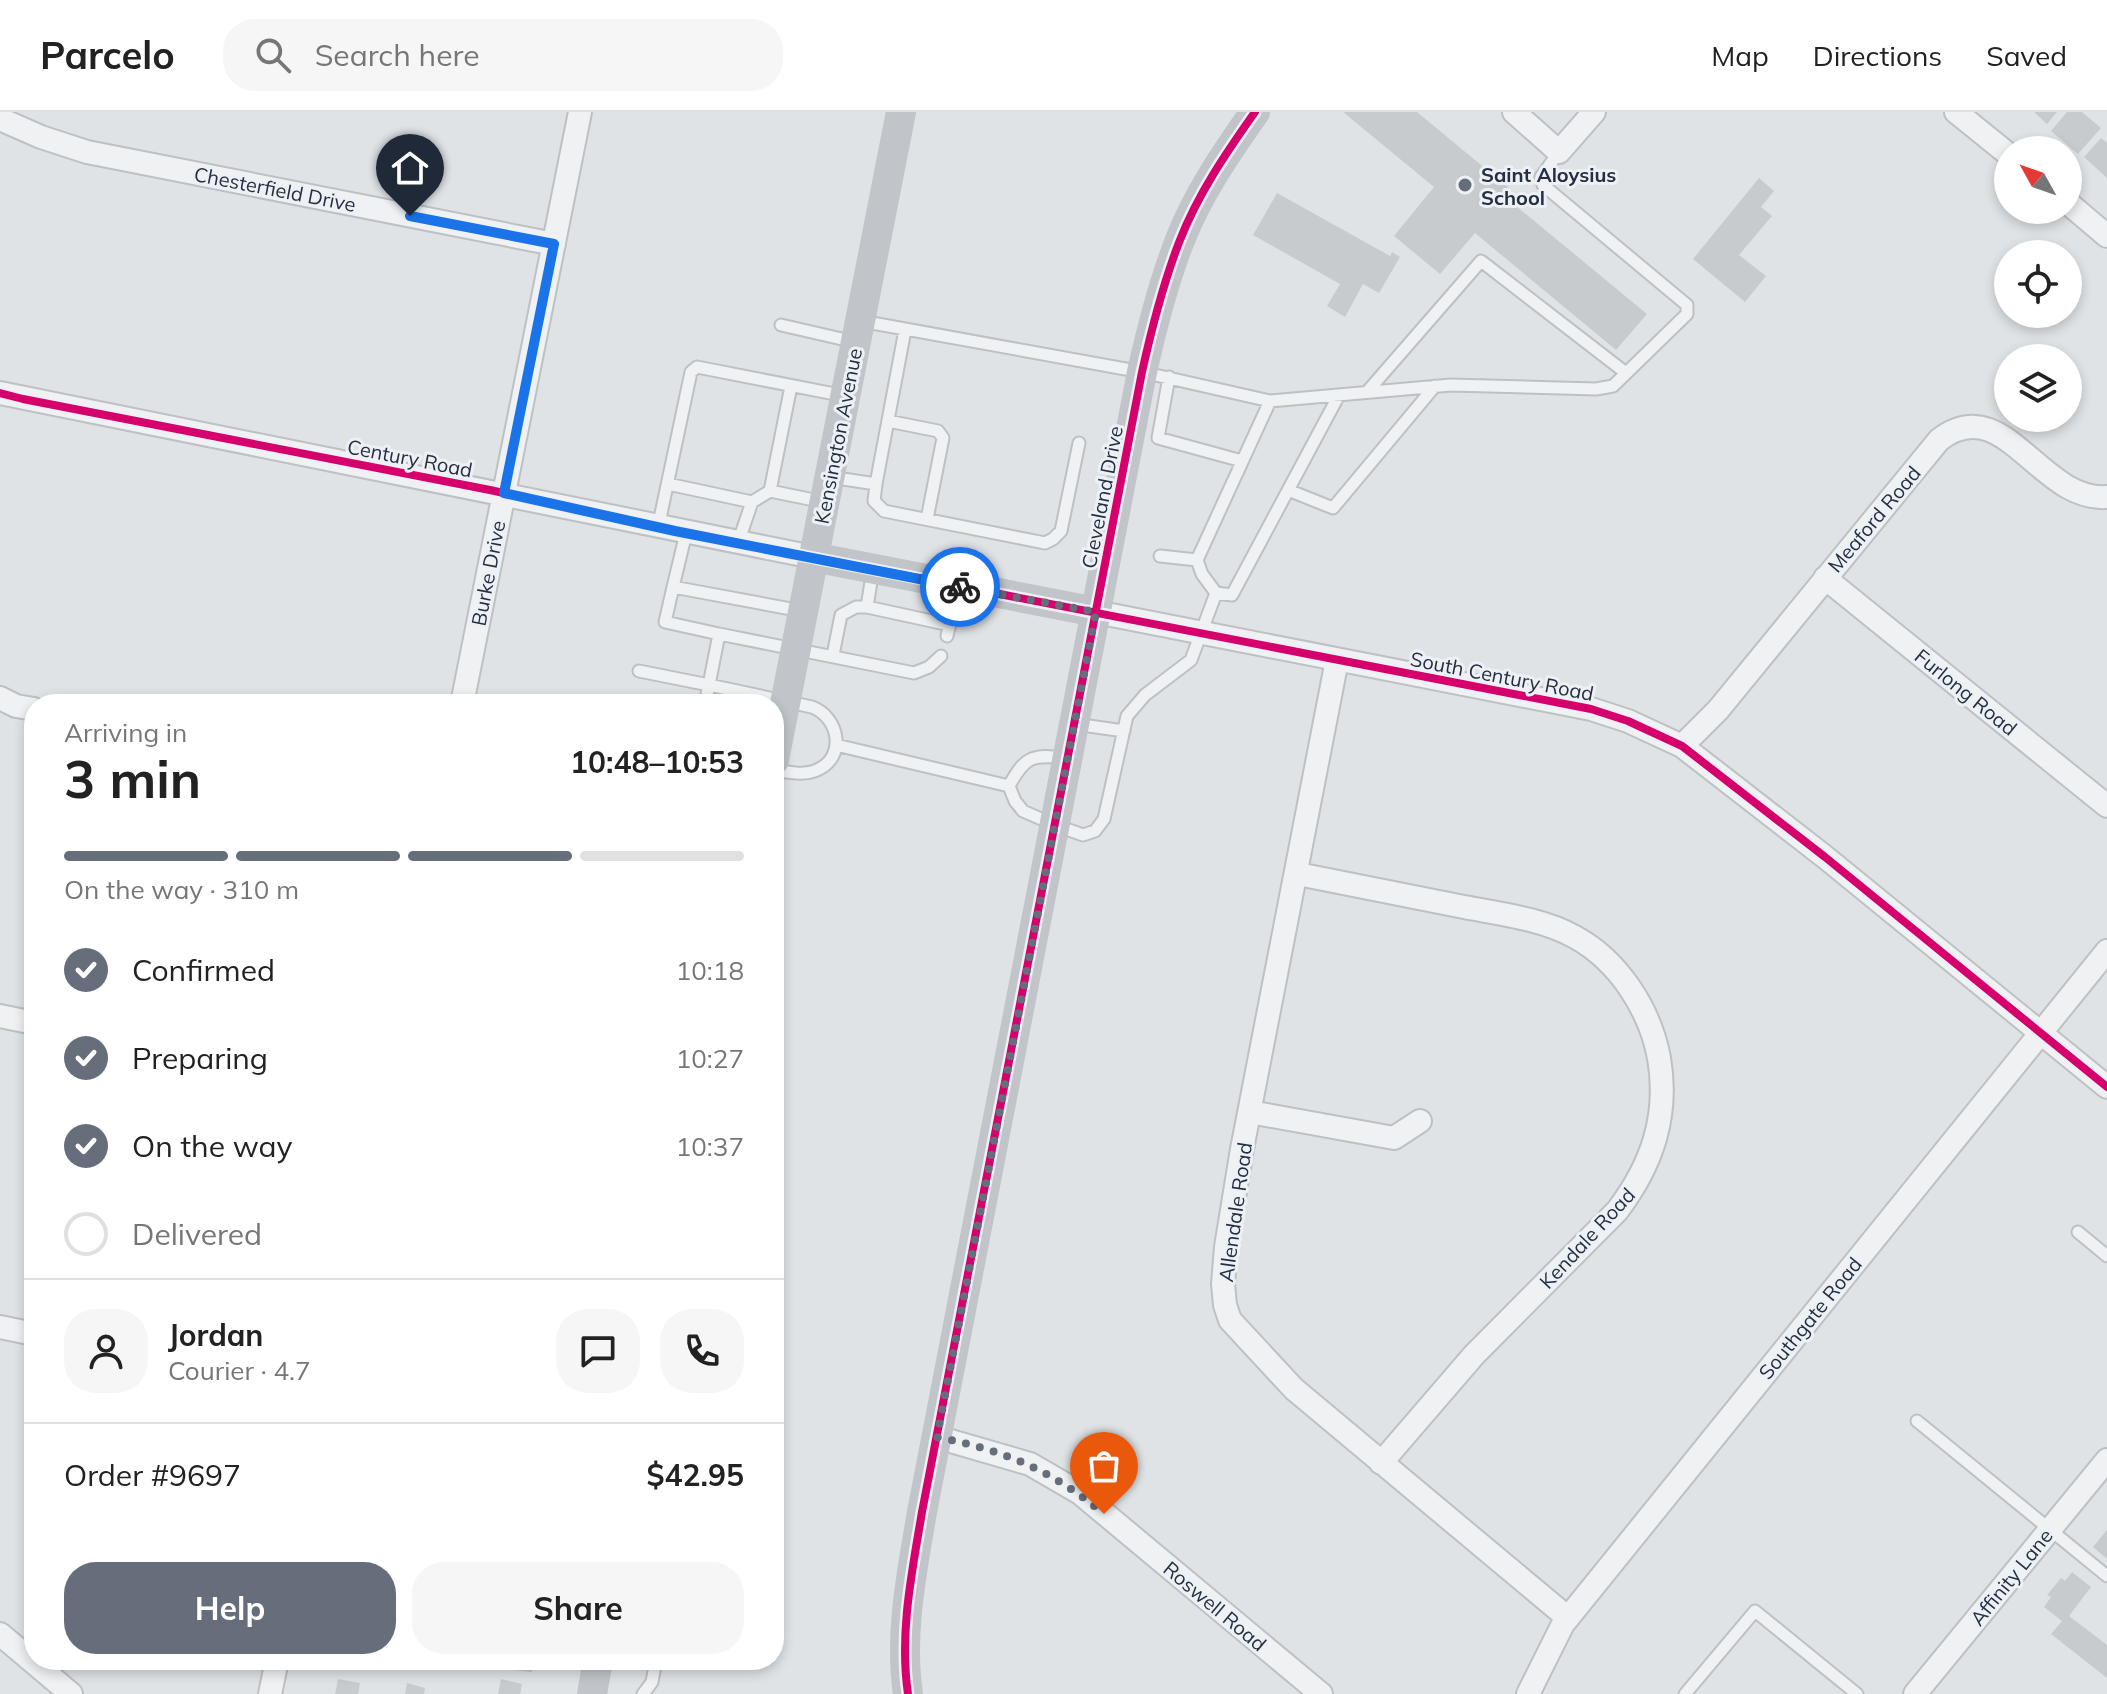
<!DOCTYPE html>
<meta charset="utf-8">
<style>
body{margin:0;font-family:Mulish,sans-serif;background:#f6f6f6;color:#222;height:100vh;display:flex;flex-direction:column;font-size:30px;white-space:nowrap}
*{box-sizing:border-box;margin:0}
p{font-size:26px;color:#767676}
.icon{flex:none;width:44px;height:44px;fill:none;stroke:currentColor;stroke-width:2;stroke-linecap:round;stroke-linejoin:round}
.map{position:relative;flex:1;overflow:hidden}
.side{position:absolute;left:24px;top:582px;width:760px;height:976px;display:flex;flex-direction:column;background:#fff;border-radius:32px;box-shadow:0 4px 12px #0003}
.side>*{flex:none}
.needle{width:52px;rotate:310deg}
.tools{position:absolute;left:1994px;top:24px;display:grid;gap:16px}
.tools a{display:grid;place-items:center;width:88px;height:88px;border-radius:50%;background:#fff;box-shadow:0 4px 12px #0003;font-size:40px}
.pin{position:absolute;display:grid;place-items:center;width:68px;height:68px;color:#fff;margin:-82px -34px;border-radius:50% 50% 50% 0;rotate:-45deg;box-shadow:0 0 8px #0007}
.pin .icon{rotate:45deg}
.courier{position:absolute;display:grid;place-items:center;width:80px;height:80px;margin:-40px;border:6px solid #1a73e8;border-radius:50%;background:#fff;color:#222;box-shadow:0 2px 10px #0007}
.summary em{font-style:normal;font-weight:700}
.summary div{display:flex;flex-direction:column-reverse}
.summary{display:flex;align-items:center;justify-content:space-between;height:136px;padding:0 40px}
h1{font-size:52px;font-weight:700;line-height:60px}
.bar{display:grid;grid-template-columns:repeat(4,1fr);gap:12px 8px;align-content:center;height:96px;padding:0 40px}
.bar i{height:10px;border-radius:6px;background:#e0e0e0}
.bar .on{background:#666e7b}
.bar p{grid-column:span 4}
.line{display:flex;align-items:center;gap:20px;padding:0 40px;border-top:2px solid #e0e0e0}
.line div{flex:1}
.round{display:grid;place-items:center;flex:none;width:84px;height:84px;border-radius:32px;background:#f6f6f6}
ol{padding:0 40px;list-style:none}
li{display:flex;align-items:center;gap:24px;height:88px}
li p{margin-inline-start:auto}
li .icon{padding:8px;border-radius:50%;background:#666e7b;color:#fff;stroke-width:4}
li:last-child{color:#767676}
li i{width:44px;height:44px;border:4px solid #e0e0e0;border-radius:50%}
.button{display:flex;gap:16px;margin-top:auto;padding:16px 40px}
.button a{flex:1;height:92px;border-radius:32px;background:#666e7b;color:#fff;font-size:32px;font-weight:700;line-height:92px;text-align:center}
.button a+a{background:#f6f6f6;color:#222}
header{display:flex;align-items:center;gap:48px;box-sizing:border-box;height:112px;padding:0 40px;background:#fff;border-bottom:2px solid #e0e0e0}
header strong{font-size:38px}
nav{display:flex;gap:44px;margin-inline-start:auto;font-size:28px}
.search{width:560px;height:72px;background:#f6f6f6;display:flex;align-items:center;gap:20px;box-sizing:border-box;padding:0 28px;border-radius:32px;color:#767676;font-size:30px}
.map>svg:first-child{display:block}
.building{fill:#c7cbce}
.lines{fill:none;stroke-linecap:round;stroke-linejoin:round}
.lane-casing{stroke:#bdc0c4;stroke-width:15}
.street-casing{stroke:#bdc0c4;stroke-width:26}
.lane{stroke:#eff1f3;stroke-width:11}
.street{stroke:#eff1f3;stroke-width:22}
.secondary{stroke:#c1c4c9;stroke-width:30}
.cycleway-casing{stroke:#edf1f6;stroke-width:13}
.cycleway{stroke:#d6006c;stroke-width:8}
.done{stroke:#666e7b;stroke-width:8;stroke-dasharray:0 14.4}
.route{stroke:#1a73e8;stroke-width:10}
.poi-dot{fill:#666e7b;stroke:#edf1f6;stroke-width:3}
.labels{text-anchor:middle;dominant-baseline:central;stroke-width:6;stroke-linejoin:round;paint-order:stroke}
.poi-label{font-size:20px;font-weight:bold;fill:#252f41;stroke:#edf1f6;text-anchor:start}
.street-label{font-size:20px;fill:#252f41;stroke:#edf1f6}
</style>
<header>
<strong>Parcelo</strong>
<div class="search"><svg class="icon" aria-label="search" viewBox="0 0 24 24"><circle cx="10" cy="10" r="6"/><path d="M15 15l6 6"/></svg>Search here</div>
<nav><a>Map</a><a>Directions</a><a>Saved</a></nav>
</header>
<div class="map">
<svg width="2107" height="1582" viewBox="0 0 2107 1582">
<rect width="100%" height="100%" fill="#e0e3e6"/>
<path class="building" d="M1343,0H1417L1510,77L1504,84L1647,202L1616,238L1475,121L1440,162L1394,124L1434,75Z
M2034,0H2057L2047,12Z
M2067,0H2082L2101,16L2078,42L2051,19Z
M2101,26L2107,31V66L2084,45Z
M1759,66L1774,79L1761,95L1772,104L1739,143L1766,164L1745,190L1693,147Z
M1277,81L1390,144L1392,140L1400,145L1379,181L1363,172L1345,205L1327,194L1340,172L1253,123Z
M2107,1418V1447L2093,1435Z
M2072,1460L2091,1475L2069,1504L2107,1533V1566L2051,1522L2062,1509L2044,1495L2051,1485L2047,1483L2061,1466L2065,1469Z
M341,1548H371L369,1557L341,1552Z
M506,1548L533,1549L532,1560L504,1557Z
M338,1567L360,1571L358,1582H335Z
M501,1567L522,1572L520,1582H498Z
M407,1571L425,1576L424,1582H405Z"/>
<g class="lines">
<defs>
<path id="lane" d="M861,209L1142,260L1270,289L1451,273L1596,277L1613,274L1687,202V193L1543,73L1541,65L1559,40
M781,213L855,230
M1169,265L1158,326L1242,349
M1367,280L1481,149L1626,261
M888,309L938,319L943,326L927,407
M830,365L876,372L905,218
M668,372L752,390L770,379L791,274
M876,372L874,389L884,399L1045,431L1053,427L1061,419L1079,331
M1288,378L1333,396L1435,274
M770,379L824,390
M658,416L691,260L697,255L845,284
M686,421L673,475L802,499
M738,431L752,390
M1160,444L1197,448
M873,457L867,495L950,513
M1216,481L1232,483L1339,283
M719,522L914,561L929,555L941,544
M947,524L958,474
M833,543L841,503L856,495H867
M639,559L709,573L719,522L665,510L673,475
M705,592L709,573L812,595C839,605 847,645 817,658C804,664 788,660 774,658
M1075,612L1124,619
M836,633L1009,674L1015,689L1023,699L1055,713L1083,723L1095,719L1104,707L1127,604L1145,583L1191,548L1216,481L1202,462L1197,448L1270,289
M1009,674C1025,644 1033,642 1065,646
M2078,1120L2107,1144
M1917,1309L2107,1464
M643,1582L652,1570L656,1548
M1685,1582L1755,1499L1857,1582"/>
<path id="street" d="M1514,0L1559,40L1594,0
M1956,0L2008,42
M0,7L41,25L87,40L554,132
M2068,91L2107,124
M0,281L813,445
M1825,466L2107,694
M1096,500L1591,597L1628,609L1682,634L1825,745L2107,975
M1337,548L1242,1037L1226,1135L1223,1172L1225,1193L1230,1208L1294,1277L1568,1506
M0,586L16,594L34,597
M462,592L580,0
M1682,634L1718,598L1939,328C2004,277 2039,390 2107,385
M1298,762C1353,773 1409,784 1464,795C1501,802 1543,807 1575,825C1619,849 1650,898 1659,946C1669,1004 1652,1053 1617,1099L1474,1243L1381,1351
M0,904L34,911
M1250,1000L1394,1026L1420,1009
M0,1215L34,1222
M937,1325L1030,1352L1080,1381L1321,1582
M0,1522L71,1582
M270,1582L277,1548
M1528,1582L1563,1512L2107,839
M1915,1582L2107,1348"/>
</defs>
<use href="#lane" class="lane-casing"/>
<use href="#street" class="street-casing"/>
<use href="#lane" class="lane"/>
<use href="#street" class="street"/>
<path class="secondary" d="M813,445L1096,500
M774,648L901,0
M592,1582L598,1548
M908,1582C899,1521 912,1460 922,1400L1142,260C1152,215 1163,171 1180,128C1198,82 1226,41 1255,0"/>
<defs>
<path id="cycleway" d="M0,281L23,287L490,378L675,419L1591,597L1628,609L1682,634L1825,745L2107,975
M908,1582C899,1521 912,1460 922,1400L1142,260C1152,215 1163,171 1180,128C1198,82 1226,41 1255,0"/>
</defs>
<use href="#cycleway" class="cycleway-casing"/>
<use href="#cycleway" class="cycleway"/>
</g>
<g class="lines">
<path class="done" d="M960,475L1096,500L937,1325C1003,1338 1052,1358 1104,1402"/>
<path class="route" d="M410,104L554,132L504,381L675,419L960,475"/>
</g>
<circle class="poi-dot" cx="1465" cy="73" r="8"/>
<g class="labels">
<g class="poi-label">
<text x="1481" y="62">Saint Aloysius<tspan x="1481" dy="23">School</tspan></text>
</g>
<g class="street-label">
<text transform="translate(275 77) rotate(11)">Chesterfield Drive</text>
<text transform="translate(838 324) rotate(-79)">Kensington Avenue</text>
<text transform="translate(410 346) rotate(11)">Century Road</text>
<text transform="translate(1102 385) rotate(-79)">Cleveland Drive</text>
<text transform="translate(1874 407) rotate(-50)">Meaford Road</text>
<text transform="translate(488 461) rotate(-79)">Burke Drive</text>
<text transform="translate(1502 564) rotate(11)">South Century Road</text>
<text transform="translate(1966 580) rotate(39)">Furlong Road</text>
<text transform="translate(1235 1100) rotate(-82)">Allendale Road</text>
<text transform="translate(1587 1126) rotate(-47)">Kendale Road</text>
<text transform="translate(1810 1206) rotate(-51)">Southgate Road</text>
<text transform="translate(2011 1465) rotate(-51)">Affinity Lane</text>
<text transform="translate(1215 1494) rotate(40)">Roswell Road</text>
</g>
</g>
</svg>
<div class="tools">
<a><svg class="needle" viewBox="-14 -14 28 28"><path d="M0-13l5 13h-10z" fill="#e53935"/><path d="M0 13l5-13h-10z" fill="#767676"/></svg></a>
<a><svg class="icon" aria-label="locate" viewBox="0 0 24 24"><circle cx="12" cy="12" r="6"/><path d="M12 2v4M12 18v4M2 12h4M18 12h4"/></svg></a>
<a><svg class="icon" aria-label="layers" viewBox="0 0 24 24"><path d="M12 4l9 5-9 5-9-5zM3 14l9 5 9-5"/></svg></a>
</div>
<div class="pin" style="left:1104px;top:1402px;background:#ea580c"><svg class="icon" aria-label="bag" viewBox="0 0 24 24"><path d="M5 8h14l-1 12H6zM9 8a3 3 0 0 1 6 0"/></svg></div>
<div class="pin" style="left:410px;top:104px;background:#1f2937"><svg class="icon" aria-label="home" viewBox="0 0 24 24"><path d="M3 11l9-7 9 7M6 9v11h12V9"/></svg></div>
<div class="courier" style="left:960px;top:475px"><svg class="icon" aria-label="bike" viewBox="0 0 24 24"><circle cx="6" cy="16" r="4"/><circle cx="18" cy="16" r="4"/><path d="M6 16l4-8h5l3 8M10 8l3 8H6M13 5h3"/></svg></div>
<section class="side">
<div class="summary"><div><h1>3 min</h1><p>Arriving in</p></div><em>10:48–10:53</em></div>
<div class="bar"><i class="on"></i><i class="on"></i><i class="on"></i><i></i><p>On the way · 310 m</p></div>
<ol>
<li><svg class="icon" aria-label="check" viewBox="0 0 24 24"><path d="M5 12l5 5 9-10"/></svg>Confirmed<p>10:18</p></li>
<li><svg class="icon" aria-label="check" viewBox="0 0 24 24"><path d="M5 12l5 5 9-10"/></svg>Preparing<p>10:27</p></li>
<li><svg class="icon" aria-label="check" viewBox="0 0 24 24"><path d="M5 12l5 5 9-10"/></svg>On the way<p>10:37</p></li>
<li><i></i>Delivered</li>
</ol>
<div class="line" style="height:144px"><a class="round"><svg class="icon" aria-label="person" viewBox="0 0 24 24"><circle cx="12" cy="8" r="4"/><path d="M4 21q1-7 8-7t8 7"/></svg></a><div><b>Jordan</b><p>Courier · 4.7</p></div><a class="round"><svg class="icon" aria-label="chat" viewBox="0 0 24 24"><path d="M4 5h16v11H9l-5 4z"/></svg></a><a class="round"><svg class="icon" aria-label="phone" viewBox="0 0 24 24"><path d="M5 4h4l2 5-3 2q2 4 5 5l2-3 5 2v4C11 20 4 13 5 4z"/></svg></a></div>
<div class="line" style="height:104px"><div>Order #9697</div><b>$42.95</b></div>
<div class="button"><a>Help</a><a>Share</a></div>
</section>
</div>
